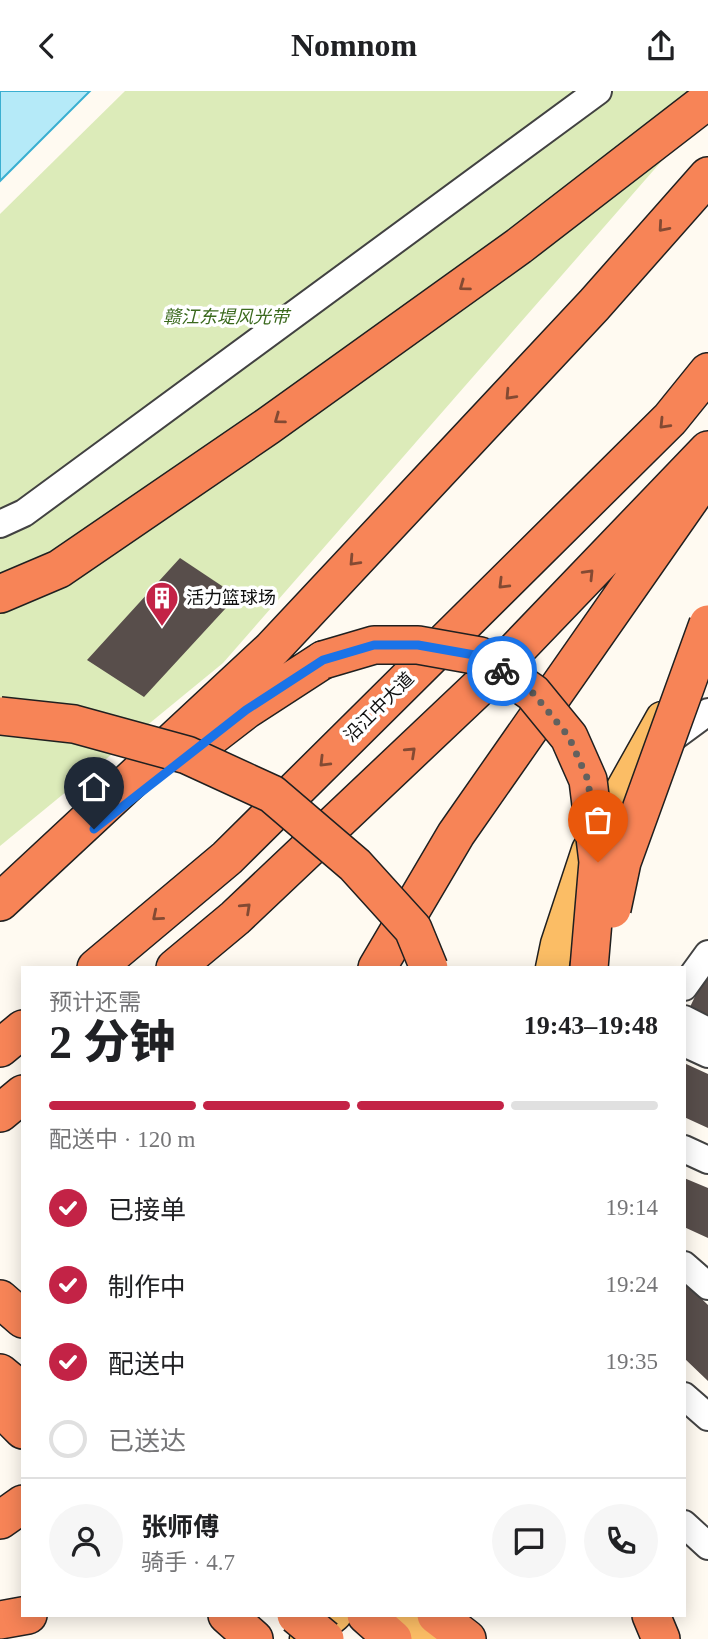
<!DOCTYPE html>
<html lang="zh">
<meta charset="utf-8">
<style>
body{margin:0;font-family:"Times New Roman","Noto Sans SC",serif;background:#f6f6f6;color:#202124;height:100vh;display:flex;flex-direction:column;font-size:26px;white-space:nowrap}
*{box-sizing:border-box;margin:0}
p{font-size:23px;color:#757577}
.icon{flex:none;width:38px;height:38px;fill:none;stroke:currentColor;stroke-width:2;stroke-linecap:round;stroke-linejoin:round}
.map{position:relative;flex:1;overflow:hidden}
.sheet{position:absolute;left:21px;top:875px;width:665px;height:651px;display:flex;flex-direction:column;background:#fff;border-radius:0px;box-shadow:0 4px 18px #0003}
.sheet>*{flex:none}
.pin{position:absolute;display:grid;place-items:center;width:60px;height:60px;color:#fff;margin:-72px -30px;border-radius:50% 50% 50% 0;rotate:-45deg;box-shadow:0 0 7px #0007}
.pin .icon{rotate:45deg}
.courier{position:absolute;display:grid;place-items:center;width:70px;height:70px;margin:-35px;border:5px solid #1a73e8;border-radius:50%;background:#fff;color:#222;box-shadow:0 2px 9px #0007}
.overview em{font-style:normal;font-weight:800}
.overview div{display:flex;flex-direction:column-reverse}
.overview{display:flex;align-items:center;justify-content:space-between;height:119px;padding:0 28px}
h1{font-size:46px;font-weight:800;line-height:52px}
.bar{display:grid;grid-template-columns:repeat(4,1fr);gap:10px 7px;align-content:center;height:84px;padding:0 28px}
.bar i{height:9px;border-radius:5px;background:#e0e0e0}
.bar .active{background:#c32346}
.bar p{grid-column:span 4}
.line{display:flex;align-items:center;gap:18px;padding:0 28px;border-top:2px solid #e0e0e0}
.line div{flex:1}
.round{display:grid;place-items:center;flex:none;width:74px;height:74px;border-radius:37px;background:#f6f6f6}
ol{padding:0 28px;list-style:none}
li{display:flex;align-items:center;gap:21px;height:77px}
li p{margin-inline-start:auto}
li .icon{padding:7px;border-radius:50%;background:#c32346;color:#fff;stroke-width:4}
li:last-child{color:#757577}
li i{width:38px;height:38px;border:4px solid #e0e0e0;border-radius:50%}
header{display:flex;justify-content:space-between;align-items:center;height:91px;padding:0 28px;background:#fff;font-size:32px;font-weight:800}
.map>svg:first-child{display:block}
.green{fill:#dcebb9}
.water{fill:#b5eaf8;stroke:#3aafd1;stroke-width:2}
.building{fill:#584e4b}
.lines{fill:none;stroke-linecap:round;stroke-linejoin:round}
.minor-casing{stroke:#424242;stroke-width:30}
.major-casing{stroke:#202020;stroke-width:35}
.highway-casing{stroke:#202020;stroke-width:40}
.minor{stroke:#fff;stroke-width:26}
.major{stroke:#fbbd65;stroke-width:32}
.highway{stroke:#f78457;stroke-width:37}
.highway-bridge-casing{stroke:#202020;stroke-width:40;stroke-linecap:butt}
.highway-bridge{stroke:#f78457;stroke-width:37}
.oneway{stroke:#834a33}
.done{stroke:#63615e;stroke-width:7;stroke-dasharray:0 12.6}
.route{stroke:#1a73e8;stroke-width:9}
.labels{text-anchor:middle;dominant-baseline:central;stroke-width:7;stroke-linejoin:round;paint-order:stroke}
.park-label{font-size:18px;font-style:italic;fill:#3a691d;stroke:#fff}
.poi-label{font-size:18px;fill:#0f0f0f;stroke:#fff;text-anchor:start}
.street-label{font-size:18px;fill:#0f0f0f;stroke:#fff}
</style>
<header><svg class="icon" aria-label="back" viewBox="0 0 24 24"><path d="M15 5l-7 7 7 7"/></svg>Nomnom<svg class="icon" aria-label="share" viewBox="0 0 24 24"><path d="M12 15V3M7 8l5-5 5 5M5 13v7h14v-7"/></svg></header>
<div class="map">
<svg width="708" height="1548" viewBox="0 0 708 1548">
<rect width="100%" height="100%" fill="#fffaf1"/>
<path class="green" d="M125,0H708V17L223,572L0,755V123Z"/>
<path class="water" d="M0,0H90L0,90Z"/>
<path class="building" d="M180,467L237,505L144,606L87,569Z
M708,878V924L690,916Z
M684,972L708,983V1037L684,1026Z
M684,1087L708,1097V1147L684,1136Z
M684,1191L708,1214V1290L684,1267Z"/>
<g class="lines">
<defs>
<path id="minor" d="M0,433L24,422L598,0
M663,654L708,621
M684,896L708,863
M684,928L708,940
M684,952L708,963
M684,1058L708,1069
M684,1174L708,1195
M684,1305L708,1326
M684,1433L708,1455"/>
<path id="major" d="M552,877L557,853L588,759L662,627
M400,1524L428,1548
M306,1548L335,1524"/>
<path id="highway" d="M0,503L59,478L268,335L519,155L708,9
M198,656L246,619L323,569
M0,811L272,558L594,214L708,85
M96,877L227,767L670,328L708,281
M175,877L235,827L495,581L708,359
M377,877L456,743L697,398
M0,957L23,938
M0,1022L23,1003
M0,1208L23,1228
M0,1282L23,1301
M0,1316L23,1339
M0,1429L23,1413
M227,1524L254,1548
M366,1524L393,1548
M436,1524L467,1548
M651,1524L661,1548
M0,1529L28,1524"/>
</defs>
<use href="#minor" class="minor-casing"/>
<use href="#major" class="major-casing"/>
<use href="#highway" class="highway-casing"/>
<use href="#minor" class="minor"/>
<use href="#major" class="major"/>
<use href="#highway" class="highway"/>
<defs>
<path id="highway-bridge" d="M323,569L374,554H418L480,565L533,602L569,646L588,689L598,771L589,877
M0,625L74,633L187,664L272,703L355,774L413,838L429,877
M612,818L622,771L708,533
M296,1524L325,1548"/>
</defs>
<use href="#highway-bridge" class="highway-bridge-casing"/>
<use href="#highway-bridge" class="highway-bridge"/>
</g>
<defs><path id="oneway-chevron" d="M-2-3.5L2.5 0L-2 3.5" fill="none" stroke-width="1.6" stroke-linecap="round" stroke-linejoin="round" transform="scale(1.75)"/></defs>
<g class="oneway">
<use href="#oneway-chevron" transform="translate(663 136) rotate(131)"/>
<use href="#oneway-chevron" transform="translate(464 195) rotate(144)"/>
<use href="#oneway-chevron" transform="translate(510 304) rotate(133)"/>
<use href="#oneway-chevron" transform="translate(279 328) rotate(144)"/>
<use href="#oneway-chevron" transform="translate(664 333) rotate(134)"/>
<use href="#oneway-chevron" transform="translate(354 470) rotate(133)"/>
<use href="#oneway-chevron" transform="translate(589 483) rotate(-46)"/>
<use href="#oneway-chevron" transform="translate(503 493) rotate(135)"/>
<use href="#oneway-chevron" transform="translate(411 661) rotate(-43)"/>
<use href="#oneway-chevron" transform="translate(324 671) rotate(135)"/>
<use href="#oneway-chevron" transform="translate(246 817) rotate(-43)"/>
<use href="#oneway-chevron" transform="translate(157 825) rotate(140)"/>
</g>
<g class="lines">
<path class="done" d="M502,580L533,602L569,646L588,689L598,771"/>
<path class="route" d="M94,738L246,619L323,569L374,554H418L480,565L502,580"/>
</g>
<defs>
<symbol id="building-pin" viewBox="-11 -11 22 30"><path d="M0 17L-7.5 6A9.5 9.5 0 1 1 7.5 6Z" fill="#c32346" stroke="#fff"/><path d="M-4-6H4V6H1V3H-1V6H-4ZM-2.5-4.3h1.7v1.8h-1.7ZM.8-4.3h1.7v1.8H.8ZM-2.5-1h1.7V.8h-1.7ZM.8-1h1.7V.8H.8Z" fill="#fff"/></symbol>
</defs>
<g fill-rule="evenodd">
<use href="#building-pin" x="143" y="488" width="38" height="52"/>
</g>
<g class="labels">
<g class="park-label">
<text x="226" y="226">赣江东堤风光带</text>
</g>
<g class="poi-label">
<text x="186" y="507">活力篮球场</text>
</g>
<g class="street-label">
<text transform="translate(379 616) rotate(-45)">沿江中大道</text>
</g>
</g>
</svg>
<div class="pin" style="left:598px;top:771px;background:#ea580c"><svg class="icon" aria-label="bag" viewBox="0 0 24 24"><path d="M5 8h14l-1 12H6zM9 8a3 3 0 0 1 6 0"/></svg></div>
<div class="pin" style="left:94px;top:738px;background:#1f2937"><svg class="icon" aria-label="home" viewBox="0 0 24 24"><path d="M3 11l9-7 9 7M6 9v11h12V9"/></svg></div>
<div class="courier" style="left:502px;top:580px"><svg class="icon" aria-label="bike" viewBox="0 0 24 24"><circle cx="6" cy="16" r="4"/><circle cx="18" cy="16" r="4"/><path d="M6 16l4-8h5l3 8M10 8l3 8H6M13 5h3"/></svg></div>
<section class="sheet">
<div class="overview"><div><h1>2 分钟</h1><p>预计还需</p></div><em>19:43–19:48</em></div>
<div class="bar"><i class="active"></i><i class="active"></i><i class="active"></i><i></i><p>配送中 · 120 m</p></div>
<ol>
<li><svg class="icon" aria-label="check" viewBox="0 0 24 24"><path d="M5 12l5 5 9-10"/></svg>已接单<p>19:14</p></li>
<li><svg class="icon" aria-label="check" viewBox="0 0 24 24"><path d="M5 12l5 5 9-10"/></svg>制作中<p>19:24</p></li>
<li><svg class="icon" aria-label="check" viewBox="0 0 24 24"><path d="M5 12l5 5 9-10"/></svg>配送中<p>19:35</p></li>
<li><i></i>已送达</li>
</ol>
<div class="line" style="height:126px"><a class="round"><svg class="icon" aria-label="person" viewBox="0 0 24 24"><circle cx="12" cy="8" r="4"/><path d="M4 21q1-7 8-7t8 7"/></svg></a><div><b>张师傅</b><p>骑手 · 4.7</p></div><a class="round"><svg class="icon" aria-label="chat" viewBox="0 0 24 24"><path d="M4 5h16v11H9l-5 4z"/></svg></a><a class="round"><svg class="icon" aria-label="phone" viewBox="0 0 24 24"><path d="M5 4h4l2 5-3 2q2 4 5 5l2-3 5 2v4C11 20 4 13 5 4z"/></svg></a></div>
</section>
</div>
